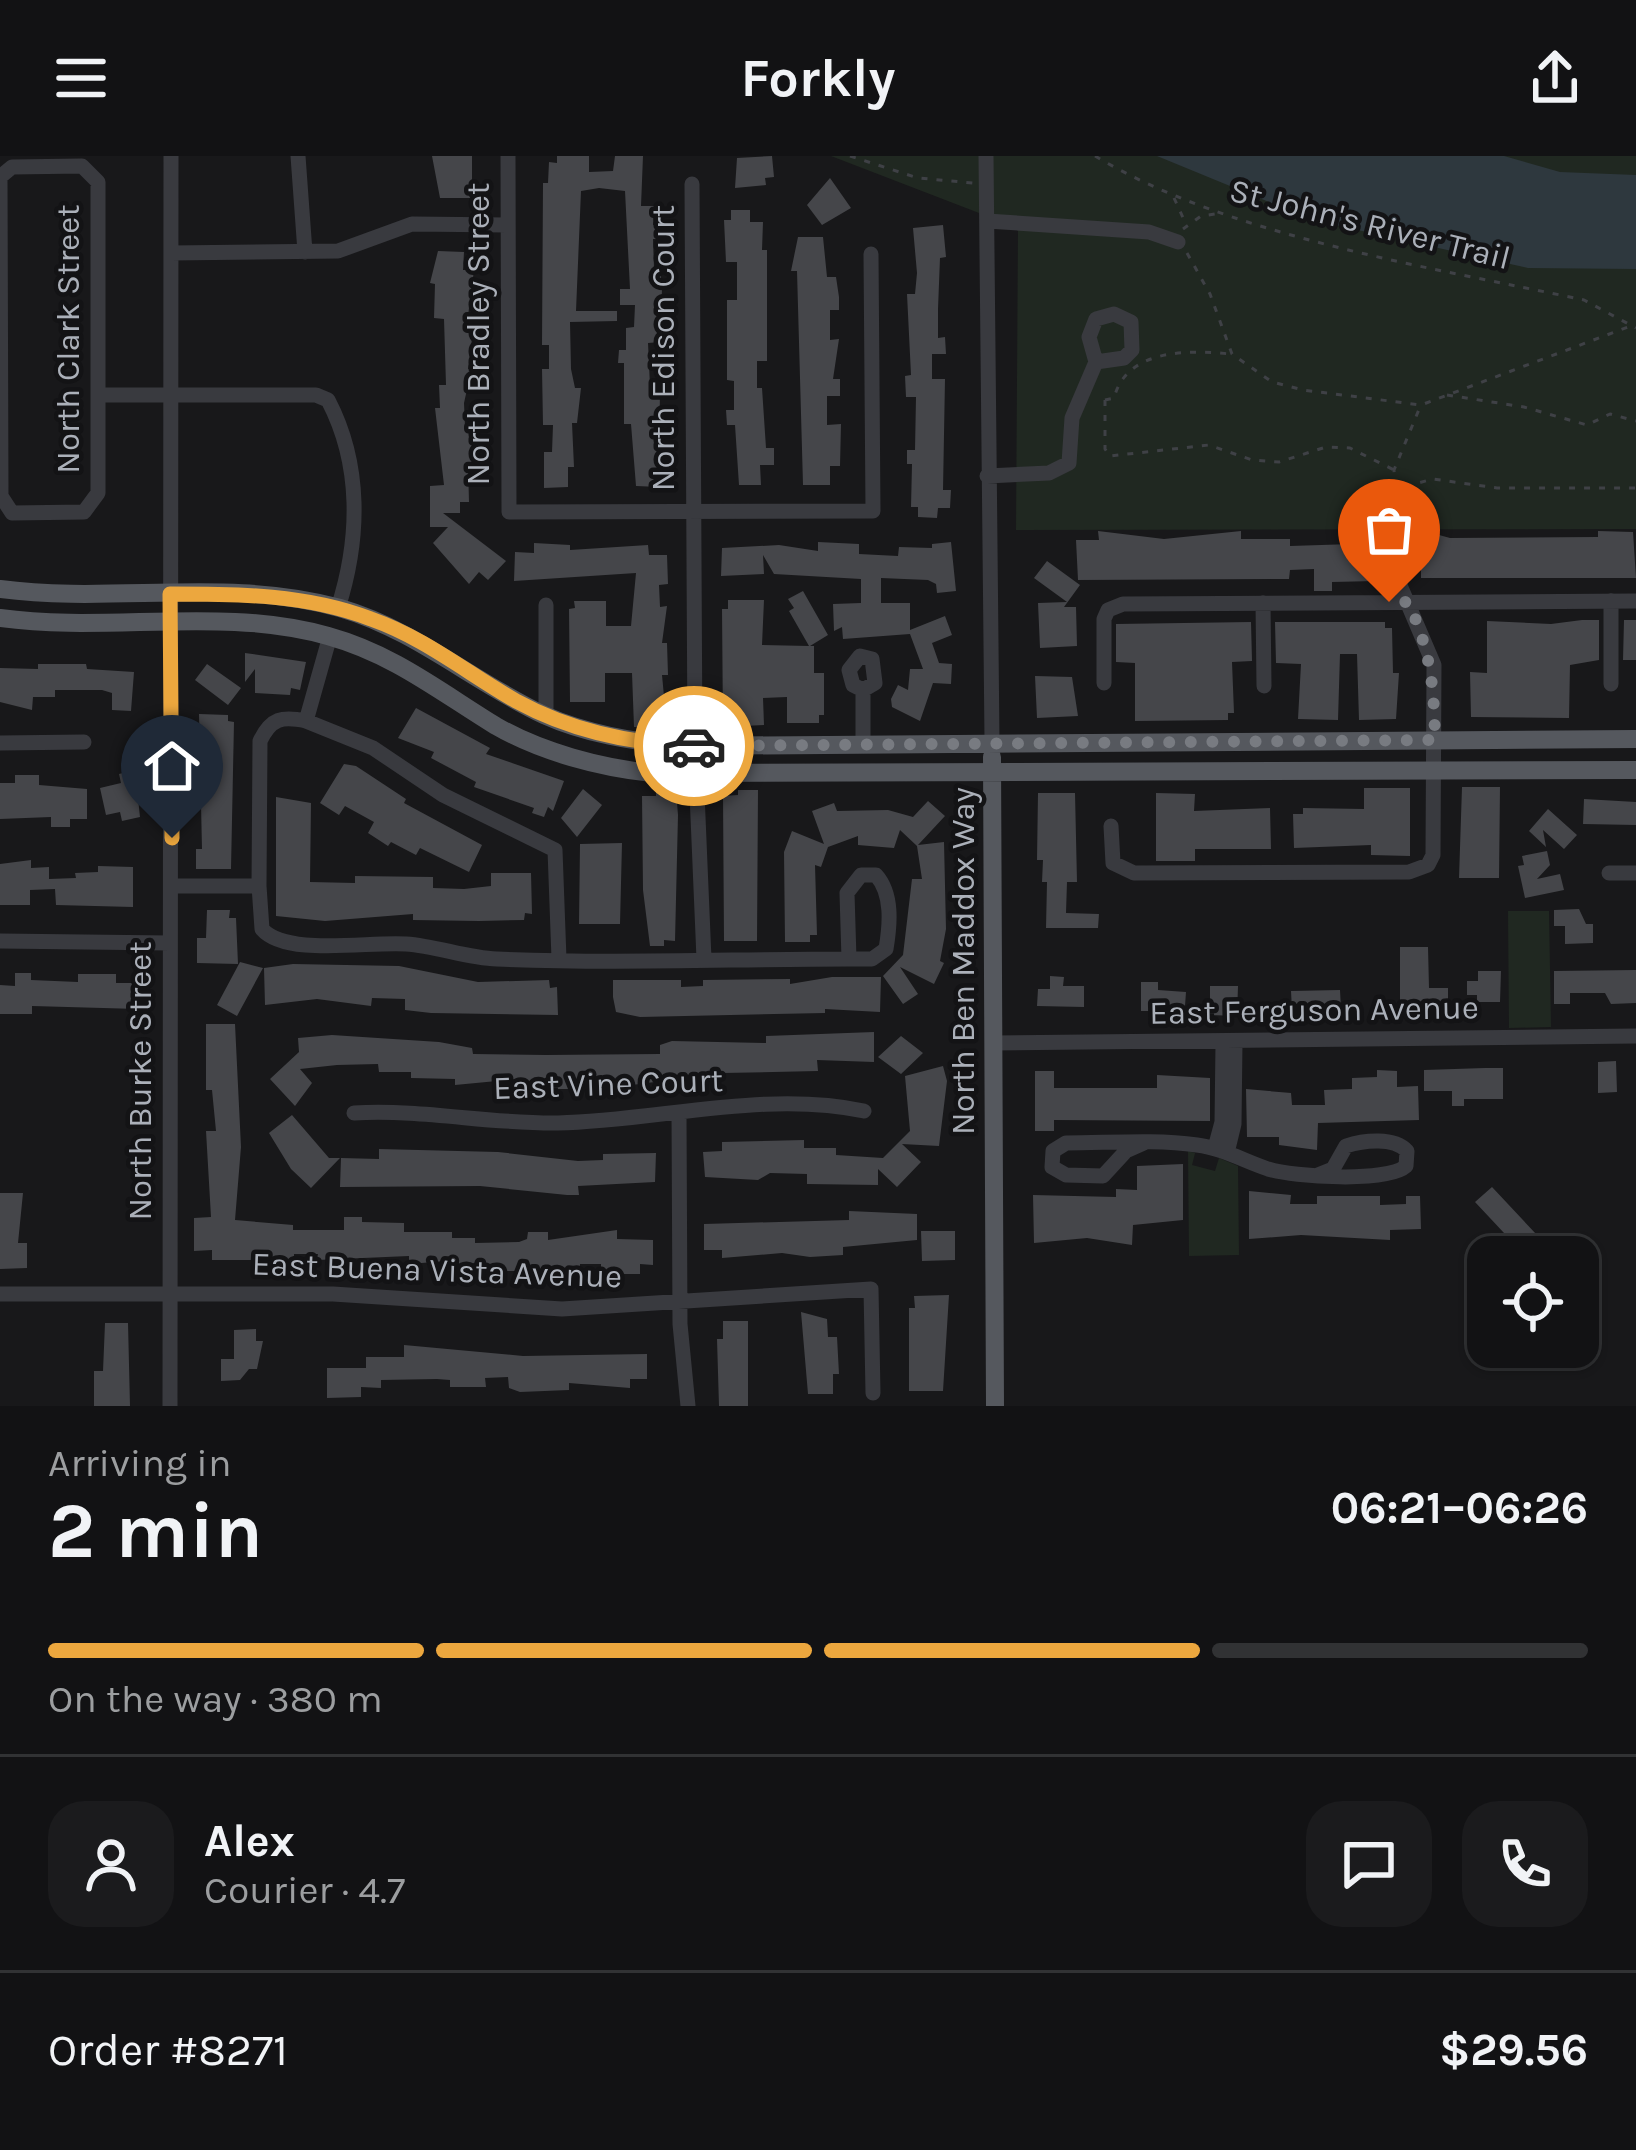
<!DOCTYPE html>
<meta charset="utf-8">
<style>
body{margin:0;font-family:Karla,sans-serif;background:#1b1b1d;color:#f1f3f6;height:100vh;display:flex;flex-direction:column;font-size:45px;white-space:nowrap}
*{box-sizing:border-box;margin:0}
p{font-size:39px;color:#9c9ea0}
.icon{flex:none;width:66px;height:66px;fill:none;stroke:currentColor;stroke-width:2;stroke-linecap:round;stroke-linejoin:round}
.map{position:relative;height:1250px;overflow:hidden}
.sheet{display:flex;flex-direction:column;background:#121214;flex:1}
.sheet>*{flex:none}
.buttons{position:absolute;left:1467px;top:1080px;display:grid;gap:24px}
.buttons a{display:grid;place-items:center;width:132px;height:132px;border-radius:24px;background:#121214;box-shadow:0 3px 9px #0004,0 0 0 3px #313234;font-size:60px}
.pin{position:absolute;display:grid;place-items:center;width:102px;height:102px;color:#fff;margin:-123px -51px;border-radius:50% 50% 50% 0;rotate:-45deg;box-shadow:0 0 12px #0007}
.pin .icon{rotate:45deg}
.courier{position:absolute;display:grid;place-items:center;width:120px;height:120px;margin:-60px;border:9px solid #eca73e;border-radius:50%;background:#fff;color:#222;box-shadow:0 3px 15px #0007}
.summary em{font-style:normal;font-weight:700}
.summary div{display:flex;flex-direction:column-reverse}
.summary{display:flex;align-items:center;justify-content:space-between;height:204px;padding:0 48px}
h1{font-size:78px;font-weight:700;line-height:90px}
.bar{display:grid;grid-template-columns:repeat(4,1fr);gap:18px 12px;align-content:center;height:144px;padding:0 48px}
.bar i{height:15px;border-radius:9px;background:#313234}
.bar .current{background:#eca73e}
.bar p{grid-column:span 4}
.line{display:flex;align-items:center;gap:30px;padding:0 48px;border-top:3px solid #313234}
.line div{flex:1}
.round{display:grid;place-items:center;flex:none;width:126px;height:126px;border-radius:36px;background:#1b1b1d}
header{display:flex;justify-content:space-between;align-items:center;height:156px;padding:0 48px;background:#121214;font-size:54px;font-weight:700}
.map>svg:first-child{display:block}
.green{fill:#202821}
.water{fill:#2e383e}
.building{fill:#45464a}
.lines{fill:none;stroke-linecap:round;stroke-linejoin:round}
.path{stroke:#3f4146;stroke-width:3;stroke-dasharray:6 9;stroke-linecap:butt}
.minor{stroke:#393a3f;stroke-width:15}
.major{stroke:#55585e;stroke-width:18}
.done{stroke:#787b81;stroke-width:12;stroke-dasharray:0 21.6}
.route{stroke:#eca73e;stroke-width:15}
.labels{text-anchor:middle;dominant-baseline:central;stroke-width:9;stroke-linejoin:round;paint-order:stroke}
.street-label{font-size:33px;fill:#abb0b9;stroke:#131315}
</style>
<header><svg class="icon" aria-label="menu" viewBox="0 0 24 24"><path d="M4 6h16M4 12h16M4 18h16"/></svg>Forkly<svg class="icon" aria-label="share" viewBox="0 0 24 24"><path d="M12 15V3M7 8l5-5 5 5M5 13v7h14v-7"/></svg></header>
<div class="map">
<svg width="1636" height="1250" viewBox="0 0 1636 1250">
<rect width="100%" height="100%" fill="#18181a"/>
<path class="green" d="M831,0H1636V373L1016,374L1018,72Z
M1508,755H1549L1551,871L1509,872Z
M1188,995L1195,997L1192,1009L1215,1015L1219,1002L1238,1010L1239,1099L1189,1100Z"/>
<path class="water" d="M1157,0H1504L1560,16L1636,19V113L1528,112L1313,64Z"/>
<path class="building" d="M432,0H472V42H440Z
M557,0H589V16L613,15L615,0H643L641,50H654L653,69L663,70V83H653L654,111H660L662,133L660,186L648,187L650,230H660L659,331L636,330L631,268H624V207H618L619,194H626V172L634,171L635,149H620V133H630L625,35L599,32L581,35L576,155H617V165L570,166L571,213L575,232H581L577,267H572L574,311H568V331L544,332V296H552L553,269H543L542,213H549V189H542L543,27H548L549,6L557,7Z
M772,0L774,21L765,22L766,29L735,32L737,2Z
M830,22L851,52L822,69L807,49Z
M731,54H750V66H763L762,94H767V205H757V232H762L766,292H774V309H760L761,329H739L735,269H727L726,254H734V225L727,224V144H737V106H726L724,64H731Z
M943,69L946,101L940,102L938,153V182L945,181L946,198H932V223H945L943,334H951L950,352H938L937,362L918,361V351H911L912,308H907V294H915L916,241H906L905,220L911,219L907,138H915L917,117L913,72Z
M798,81H823L827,121H836L839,141V154H830V184L839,183L833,223H840V240H827V269L841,268L840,310H830V329H803L797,115H791Z
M438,95L464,96L463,114H474L466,175H473L468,213H473L474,229H468L464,247L465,271H473V308H468L469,346H460V357H443L506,405L488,424L479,416L469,428L433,387L448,371H430V330L444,329L435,252H440L439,229H446L444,163L434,162L435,128L430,127Z
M1421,374L1450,382L1598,381V375L1633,376L1636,422H1421Z
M1098,375L1164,383L1241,375V383H1290V390L1352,388V381L1375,380L1376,425L1332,426V435H1314V413L1290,414L1289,423L1078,424L1076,384H1099Z
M818,386L859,388V398L898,400L899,391L932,392V388L951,386L956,435L937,437L936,428L928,424L881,422V447H910V474L945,460L952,479L932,487L939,507L952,508L951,528L933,527L920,565L892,551L891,543L898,529L908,534L910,513H923L910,478L843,483L842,471L834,475L833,448L861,447V423L774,418L763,399L764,418L721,420L722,392L779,389L818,395Z
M534,387L570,389V394L648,389L649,399H667L668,428L659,429L660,451L667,450L662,487H667L668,519H662L667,572L634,571L632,517H605V546H570L569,453L575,452L574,445H606V470H631L636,417L514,425L515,396L534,397Z
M1047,405L1080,429L1064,451H1076L1077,490L1040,492L1038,447L1067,446L1034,422Z
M803,435L828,479L810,490H814V517H824V559H819V567H787V541L763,542L764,569L723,571L722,453H728V444H764L762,489L809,490L789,455L794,452L788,443Z
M1582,464H1599V504L1570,509L1569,562L1471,561L1470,516L1487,517V465L1551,468Z
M1624,464H1636V504H1623Z
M1251,466L1252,505L1232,506L1234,557H1228V564L1135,565V507L1116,506V468Z
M1275,466H1385V472H1392L1393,517H1399L1396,563L1359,564L1357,498H1340L1338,564L1298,563L1301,508L1276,507Z
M245,497L306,506L300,534L291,532L290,539L255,537V513L245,526Z
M38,508H86L87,513L134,516L131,555L112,554V537L102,534H55V541H33L32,554L0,546V512L38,513Z
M207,508L241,532L228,549L195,524Z
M1035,520L1072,521L1078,560L1037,562Z
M416,552L490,592L486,598L564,625L553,655L548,651L544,661L532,657L534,652L474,631L476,626L431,602L434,596L398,582Z
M199,558L228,559V565L234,566L231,713H196V693H202Z
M344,608L356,610L406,643L404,647L482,689L469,716L420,692L416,699L391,686L388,690L368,677L374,666L345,650L339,659L320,647Z
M135,614L140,661L122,665L120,656L106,659L100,632L121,627L119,618Z
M15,619H39V629L87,633V663H70V671H51V661L0,663V627H15Z
M1462,631H1500L1499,722H1459Z
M1364,632H1410V700L1371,699V689L1294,692L1293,658H1303V652L1364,653Z
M583,633L602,649L577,681L561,662Z
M656,634H676L678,659L675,785L664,784V790H650L643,734L642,640H656Z
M738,634H758L757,785H724L723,640L738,639Z
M1038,637H1075L1077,726H1067L1066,757L1099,758L1098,772H1046L1047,726H1042L1043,704H1037Z
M1156,637L1195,638L1194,655L1270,652L1271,693H1195V705H1156Z
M276,641L311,647L310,726L355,727V720L433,721V732L464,733L491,730V717H531L532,758L525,757L524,764L479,765L413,764V758L325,765L276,760Z
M1584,643L1636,646V669L1583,668Z
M928,645L945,660L918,689L944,686L946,773L940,805L944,807L934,828L900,811L918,838L903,848L883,820L903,799L912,723H922L917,690L900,674L894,692L858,689V680L828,691L821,711L815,709L817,779H810V786H785L784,696L792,675L824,688L812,655L834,647L837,655L888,654L913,661Z
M1548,653L1577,679L1564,693L1543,674L1546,691L1529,675Z
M622,687L620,768H579L580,688Z
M1547,695L1550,709L1537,723L1560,718L1564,734L1525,742L1518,710L1524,709L1522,700Z
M31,704V712L49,711V723L76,722L75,717L98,716V710L133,711V751L56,749L55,733L30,734V749H0V708Z
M1579,753L1586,768H1593V787L1565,788V770H1554V754Z
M207,754H230L229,762H236L238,808L197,807V782H206Z
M1400,791H1428L1429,832H1448V853H1400Z
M240,806L263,812L237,860L217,849Z
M293,808L399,810L478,826L549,824L550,832L557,831L558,859L431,857L405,854V843L372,842L371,850L317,843L265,849L264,812Z
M1636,814V847L1611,848L1605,837H1570V848H1554V815Z
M1478,815H1501L1500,846H1477V839H1467V825H1478Z
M15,817H31V824L78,826V818H116V827H137L138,853L32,850V858H0V829L15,830Z
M1050,820L1064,821L1063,830H1084V851L1037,850L1038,833H1050Z
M832,821H881L880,856L825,853V857L640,861L616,856L613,841V824H681V831L703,830V824L790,823V828Z
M1141,826H1158V834L1186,836L1185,850L1159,849V855H1141Z
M1210,830H1238L1237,860L1210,859Z
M1340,834L1341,853L1292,854L1291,835Z
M206,868H235L241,991L235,1064L293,1069V1074H344V1061H362V1066L404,1067V1076H452V1082H475V1087L519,1086L527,1083L528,1076H548V1084L617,1074V1083L653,1084V1109L640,1108V1118H601V1108H580V1117L532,1120V1115H459V1104L409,1108V1100L317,1104L318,1098H294V1104H212V1094L194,1095V1062L211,1061L206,975H216L212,934H206Z
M874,876V906L817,904L818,915L722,917L617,931L601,930V922H578L579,933H518V923L455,929V923L411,922V916H379L378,908L337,909L300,913L312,927L295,950L270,923L299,896L298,882L332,879L439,886L472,892L473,898L546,899L660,898V889L672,885L766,887V880Z
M901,880L923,897L901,918L878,901Z
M1616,905L1617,936L1598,937V906Z
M943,910L947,925L939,990L902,988L921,1006L897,1031L878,1013V1029L807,1028V1018L770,1017L758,1024L705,1021L703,996L722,995V986L804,984V992H836V999L883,1002L910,975L905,920Z
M1485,912H1503V943H1464V950H1452V935H1424V914Z
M1377,914L1397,915V931L1418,930L1419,964L1318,967L1317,994L1279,989V981H1247L1246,933L1291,937L1292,949H1325L1324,934L1352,933V922L1377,921Z
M1035,915H1054V932H1157V919L1210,922V965L1054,964V975H1035Z
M292,959L329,1002H340L311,1032L291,1013L269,977Z
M379,993L498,996L578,1005L603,1004V998L656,997L655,1026L578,1030L579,1039H567L480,1030L340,1031L341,1002L379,1003Z
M1183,1008V1064L1133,1069L1132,1089L1087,1082L1034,1087L1033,1039L1116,1041V1033L1137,1034V1010Z
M1492,1031L1536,1078L1519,1093L1475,1046Z
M1249,1035L1291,1039L1290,1048H1317V1040H1380V1049L1406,1048V1040H1420L1421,1073L1390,1074V1084L1301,1079L1249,1083Z
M0,1037H23L18,1087H27V1112L0,1113Z
M849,1055L917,1058V1084L843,1091V1099L810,1101L782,1097L722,1102V1094H704V1068L849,1064Z
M921,1075H955V1104L922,1105Z
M949,1139L943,1235H909V1152H915L914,1140Z
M801,1156L827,1163L828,1181H837L839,1218H833V1238H808Z
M723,1165H748V1250H719L717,1183H723Z
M105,1167H128L130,1250H94V1215H103Z
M256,1173V1185H263L257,1213H249L240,1224L221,1225V1203H234V1174Z
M404,1189L523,1200L647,1198V1223H630V1232L569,1227V1234L520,1236L509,1232L508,1221L485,1222L486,1231H450V1224L437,1223L381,1224V1232L361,1231V1241L327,1242V1212H366V1201H404Z"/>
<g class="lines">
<path class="path" d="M850,0L918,22L973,27
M1095,0C1230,81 1430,111 1584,144L1636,172
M1174,42L1185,66
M1183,73L1201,60L1222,57
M1187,97L1210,138L1232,198L1272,226L1303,234L1421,249L1628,171
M1447,239L1524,251L1587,269L1610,258L1636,265
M1105,244V293L1110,300L1209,289L1252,304L1279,306L1326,291L1350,292L1394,314
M1105,244L1114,242C1127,192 1190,194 1230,198
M1397,344L1411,329L1433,323L1497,332H1636
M1397,361L1394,314L1420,251"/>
<path class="minor" d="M298,0L305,96
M508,0L509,356L873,355L871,98
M986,0L992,585
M82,10L98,26V337L84,356L12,357L1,340L0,21L12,11Z
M692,28L695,590L704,803
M987,65L1149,76L1178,86
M171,97L338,95L412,68L507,69
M99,239H316L328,244C362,309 360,383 338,452
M987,320L1049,317L1069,307L1072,262L1096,206L1124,202L1132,194L1131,166L1114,158L1096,163L1089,181L1096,206
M1611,445V528
M1263,447L1264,530
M546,449V560
M1104,527V463L1108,454L1123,448L1636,445
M863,534L853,529L849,514L860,500L872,503L875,527L863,534V586
M306,565L373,592L443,639L555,694L559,803
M0,587L84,586
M1111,670L1113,707L1134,717L1409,716L1428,709L1433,699L1434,509L1399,427L1396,375
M1609,717H1636
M172,730H259L262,773C286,801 370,785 406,788C437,790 466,802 497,803C614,808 732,803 849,803H872L886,793C890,769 893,738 876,719H861L847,737L849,803
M259,730L260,585C271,562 282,560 306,565L330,480
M0,785L170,787
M993,887L1636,880
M354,957C423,953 489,968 558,967C657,965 765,934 864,955
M679,958L680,1168L688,1250
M1144,987L1126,995L1103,1020L1066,1019L1052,1011L1053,995L1066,987C1109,987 1154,983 1197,989C1222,992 1244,1005 1268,1013C1294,1021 1387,1027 1406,1010L1407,995C1394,981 1364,984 1346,990L1333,1013L1318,1019
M1215,992L1222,966L1223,887
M1227,997L1234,968L1235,887
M0,1138H333L562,1153L871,1133L873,1237
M170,1250L171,0"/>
<path class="major" d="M0,433C112,448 230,421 340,452C416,474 473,526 544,559C586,578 632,585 678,590L1636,583
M0,462C107,477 223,450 328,480C393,498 439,535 496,570C541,596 601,612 652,617L1636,614
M992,601L995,1250"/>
</g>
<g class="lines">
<path class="done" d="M694,590L1435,584C1434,531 1431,495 1408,446H1389"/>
<path class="route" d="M172,682L170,438C239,438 306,438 371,463C425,482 467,517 516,545C571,575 632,588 694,590"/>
</g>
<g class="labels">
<g class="street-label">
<text transform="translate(1370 68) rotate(14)">St John's River Trail</text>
<text transform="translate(478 178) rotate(-90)">North Bradley Street</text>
<text transform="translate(68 183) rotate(-90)">North Clark Street</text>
<text transform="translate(663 192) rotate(-90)">North Edison Court</text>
<text transform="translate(963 805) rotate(-90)">North Ben Maddox Way</text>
<text transform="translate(1314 854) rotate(-1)">East Ferguson Avenue</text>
<text transform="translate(140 925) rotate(-90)">North Burke Street</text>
<text transform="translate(608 928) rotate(-2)">East Vine Court</text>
<text transform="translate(437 1114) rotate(2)">East Buena Vista Avenue</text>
</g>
</g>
</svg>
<div class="buttons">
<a><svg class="icon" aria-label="locate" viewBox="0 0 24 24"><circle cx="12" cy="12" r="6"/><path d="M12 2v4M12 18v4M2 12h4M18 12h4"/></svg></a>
</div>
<div class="pin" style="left:1389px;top:446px;background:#ea580c"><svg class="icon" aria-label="bag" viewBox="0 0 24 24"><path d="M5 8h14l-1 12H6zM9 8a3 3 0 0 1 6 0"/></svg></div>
<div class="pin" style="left:172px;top:682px;background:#1f2937"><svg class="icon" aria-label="home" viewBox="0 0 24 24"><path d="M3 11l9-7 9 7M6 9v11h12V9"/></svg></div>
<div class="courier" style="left:694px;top:590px"><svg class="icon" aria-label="car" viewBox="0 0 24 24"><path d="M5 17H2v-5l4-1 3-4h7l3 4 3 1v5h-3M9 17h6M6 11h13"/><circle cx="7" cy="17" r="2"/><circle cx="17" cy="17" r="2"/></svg></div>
</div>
<section class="sheet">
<div class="summary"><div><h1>2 min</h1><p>Arriving in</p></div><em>06:21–06:26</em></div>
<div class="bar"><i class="current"></i><i class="current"></i><i class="current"></i><i></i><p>On the way · 380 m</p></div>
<div class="line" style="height:216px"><a class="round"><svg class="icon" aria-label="person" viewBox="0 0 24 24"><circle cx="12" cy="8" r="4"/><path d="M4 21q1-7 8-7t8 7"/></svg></a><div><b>Alex</b><p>Courier · 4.7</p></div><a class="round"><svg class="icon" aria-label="chat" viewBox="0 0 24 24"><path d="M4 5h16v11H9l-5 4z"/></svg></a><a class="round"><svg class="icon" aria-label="phone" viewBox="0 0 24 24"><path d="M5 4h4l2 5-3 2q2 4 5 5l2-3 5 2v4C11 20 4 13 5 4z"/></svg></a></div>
<div class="line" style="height:156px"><div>Order #8271</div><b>$29.56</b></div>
</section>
